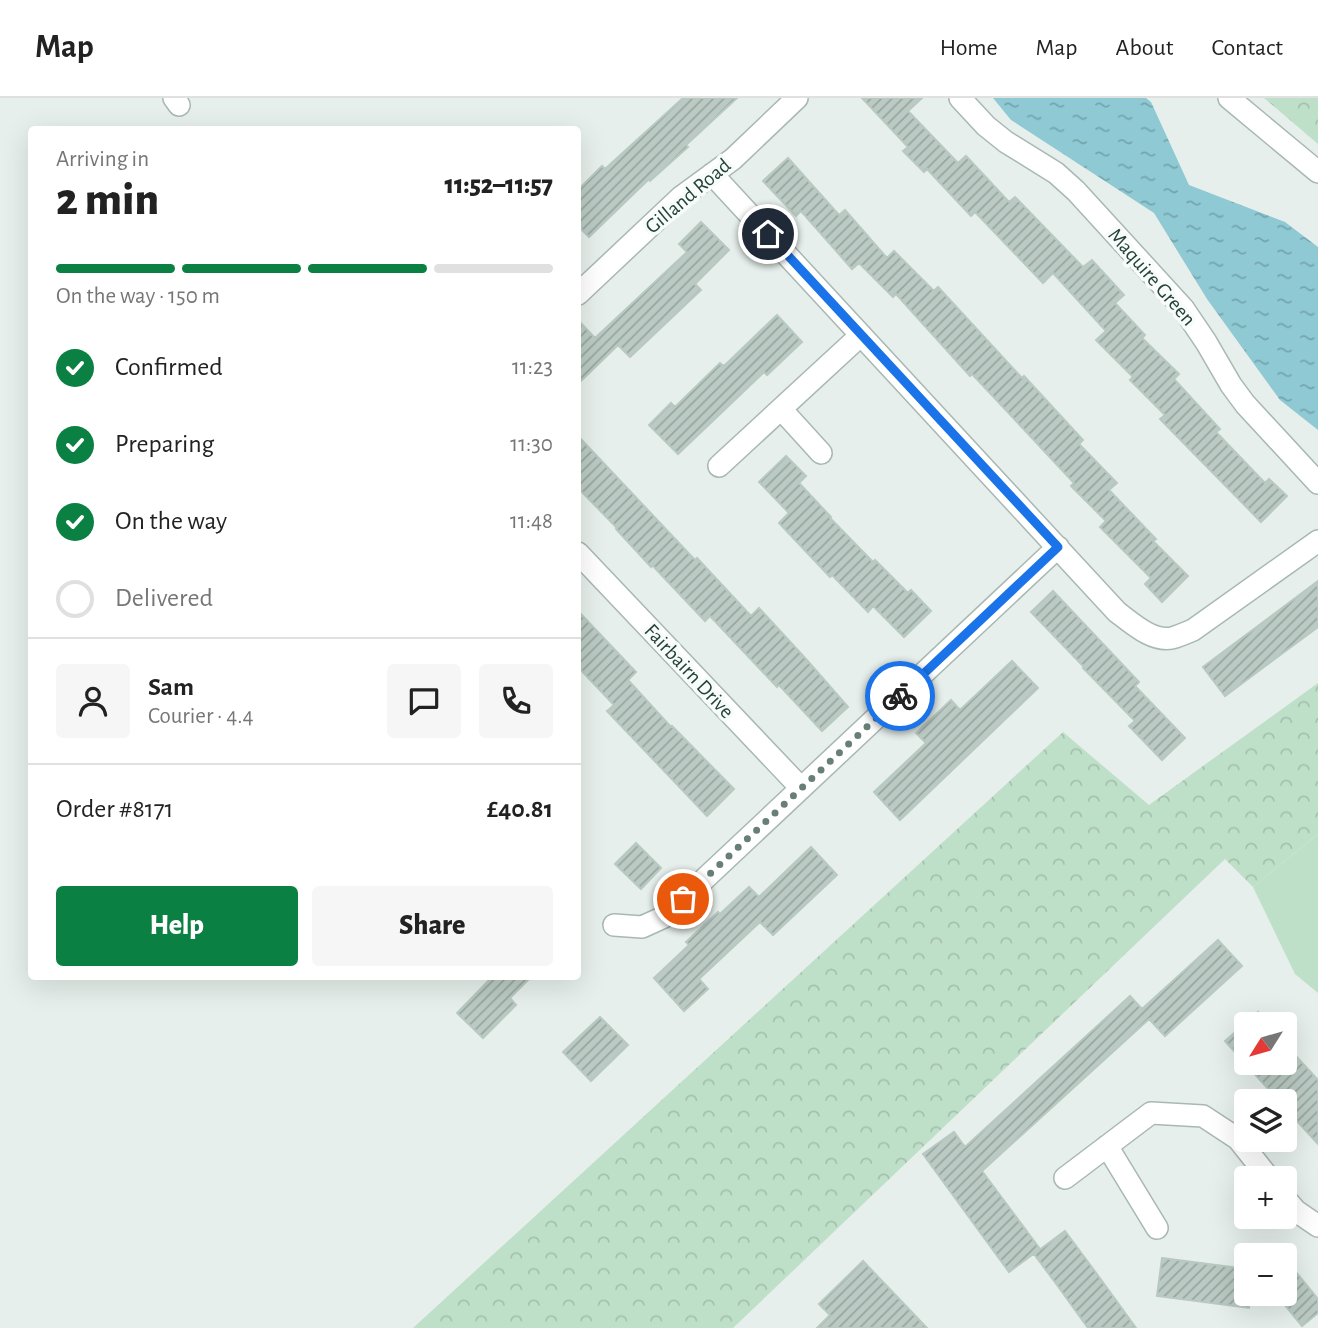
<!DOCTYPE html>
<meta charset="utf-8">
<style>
body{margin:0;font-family:"Alegreya Sans",sans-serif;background:#f6f6f6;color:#222;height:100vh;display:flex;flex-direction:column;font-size:26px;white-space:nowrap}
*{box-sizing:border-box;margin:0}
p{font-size:23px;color:#767676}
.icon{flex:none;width:38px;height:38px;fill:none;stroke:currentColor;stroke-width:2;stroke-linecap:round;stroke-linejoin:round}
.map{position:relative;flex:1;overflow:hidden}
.panel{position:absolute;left:28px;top:28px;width:553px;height:854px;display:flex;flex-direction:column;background:#fff;border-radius:7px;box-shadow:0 7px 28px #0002}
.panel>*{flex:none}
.needle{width:46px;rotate:233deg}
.buttons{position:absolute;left:1234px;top:914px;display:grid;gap:14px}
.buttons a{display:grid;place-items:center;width:63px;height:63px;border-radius:7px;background:#fff;box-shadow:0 7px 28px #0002;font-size:35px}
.pin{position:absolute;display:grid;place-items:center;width:60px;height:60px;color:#fff;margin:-30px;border:4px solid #fff;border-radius:50%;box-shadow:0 2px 7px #0007}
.courier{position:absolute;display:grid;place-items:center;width:70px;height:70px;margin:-35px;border:5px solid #1a73e8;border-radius:50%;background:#fff;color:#222;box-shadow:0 2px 9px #0007}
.overview em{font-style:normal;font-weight:800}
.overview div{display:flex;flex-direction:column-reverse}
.overview{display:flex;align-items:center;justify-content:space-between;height:119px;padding:0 28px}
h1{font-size:46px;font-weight:800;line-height:52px}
.bar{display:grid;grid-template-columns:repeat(4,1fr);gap:10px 7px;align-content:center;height:84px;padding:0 28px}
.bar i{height:9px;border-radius:5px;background:#e0e0e0}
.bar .selected{background:#0b8043}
.bar p{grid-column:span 4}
.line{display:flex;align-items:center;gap:18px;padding:0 28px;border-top:2px solid #e0e0e0}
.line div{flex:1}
.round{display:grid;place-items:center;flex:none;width:74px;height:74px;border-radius:7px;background:#f6f6f6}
ol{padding:0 28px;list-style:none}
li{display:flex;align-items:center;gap:21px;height:77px}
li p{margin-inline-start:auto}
li .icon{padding:7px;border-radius:50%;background:#0b8043;color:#fff;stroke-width:4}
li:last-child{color:#767676}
li i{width:38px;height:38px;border:4px solid #e0e0e0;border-radius:50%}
.button{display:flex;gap:14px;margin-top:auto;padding:14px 28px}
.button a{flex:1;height:80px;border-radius:7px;background:#0b8043;color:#fff;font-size:28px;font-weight:800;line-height:80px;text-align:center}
.button a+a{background:#f6f6f6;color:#222}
header{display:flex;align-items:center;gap:42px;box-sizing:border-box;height:98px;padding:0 35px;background:#fff;border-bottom:2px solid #e0e0e0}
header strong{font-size:33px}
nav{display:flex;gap:38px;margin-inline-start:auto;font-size:24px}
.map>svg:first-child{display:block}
.forest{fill:url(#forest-crowns)}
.park{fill:#bfe0c8}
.water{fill:url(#water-ripples)}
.building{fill:url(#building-hatch);stroke:#b8c9c2;stroke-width:2}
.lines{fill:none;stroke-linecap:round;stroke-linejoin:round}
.minor-casing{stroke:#a8b8b2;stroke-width:24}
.minor{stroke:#fff;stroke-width:21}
.done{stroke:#687f78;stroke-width:7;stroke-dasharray:0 12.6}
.route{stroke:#1a73e8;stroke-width:9}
.labels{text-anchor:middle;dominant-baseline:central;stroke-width:7;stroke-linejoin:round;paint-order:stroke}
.street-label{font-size:21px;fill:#24423a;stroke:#f7fbf9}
</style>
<header>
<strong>Map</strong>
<nav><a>Home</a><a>Map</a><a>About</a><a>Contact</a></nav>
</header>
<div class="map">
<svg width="1318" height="1230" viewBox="0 0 1318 1230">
<defs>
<pattern id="forest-crowns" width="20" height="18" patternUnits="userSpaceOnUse" patternTransform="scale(1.75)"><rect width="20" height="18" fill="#bfe0c8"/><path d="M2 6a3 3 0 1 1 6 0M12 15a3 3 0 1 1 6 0" fill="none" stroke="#a4c1ad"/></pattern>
<pattern id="water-ripples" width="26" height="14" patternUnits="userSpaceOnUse" patternTransform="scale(1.75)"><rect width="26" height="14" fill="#8ec9d4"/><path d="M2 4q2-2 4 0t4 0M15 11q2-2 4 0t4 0" fill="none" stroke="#74a5ad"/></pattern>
<pattern id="building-hatch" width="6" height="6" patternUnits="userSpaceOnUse" patternTransform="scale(1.75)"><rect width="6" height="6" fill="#bbcac4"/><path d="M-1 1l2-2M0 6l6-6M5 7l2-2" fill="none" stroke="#98a6a0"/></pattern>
</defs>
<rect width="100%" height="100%" fill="#e6efeb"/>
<path class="forest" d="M1264,0H1318V46Z
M1318,585V736L1253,789L1225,761L733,1230H413L1063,634L1149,707Z"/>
<path class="park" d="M1318,736V895L1295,876L1253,789Z"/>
<path class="water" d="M993,0H1146L1151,4L1189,87L1285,124L1318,149V332L1280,302L1207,201L1154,115L1011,22Z"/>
<path class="building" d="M683,0H737L686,47L688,49L650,83L649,81L589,139L578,128V92L602,68L605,71Z
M862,0H922L908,13L958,65L966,58L1009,104L1015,99L1083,169L1092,162L1124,197L1115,205L1145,237L1142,240L1179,276L1174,281L1220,331L1216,334L1265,385L1269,381L1287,398L1261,424L1160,321L1165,317L1130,282L1133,279L1096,242L1106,233L1053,175L1043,185L975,114L971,118L927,71L924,74L903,53L908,49Z
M788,60L839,117L845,112L887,160L894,153L934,193L938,189L1022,280L1024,278L1083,342L1079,346L1117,385L1109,392L1156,441L1153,443L1188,478L1162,504L1145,486L1151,480L1100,429L1106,423L1071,388L1074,385L972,276L970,278L896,196L893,199L859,165L852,171L801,113L796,118L763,83Z
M701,124L729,152L695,186L701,192L630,259L618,247L578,286V222L595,240L687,154L679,146Z
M777,217L802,244L767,277L764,274L678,356L649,327L671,305L675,309L720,265L724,268Z
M578,338L695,462L697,460L751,518L759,510L806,561L848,609L822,633L779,587L777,589L710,518L705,523L652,467L651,469L616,431L617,430L578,390Z
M786,358L806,378L799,385L831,419L830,420L873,464L875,462L908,495L911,492L931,513L904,539L873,508L868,514L832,477L830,479L779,425L789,415L759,384Z
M1318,483V529L1225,598L1203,569Z
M1053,493L1139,584L1135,588L1185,640L1162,662L1129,628L1135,623L1083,570L1084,569L1031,514Z
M578,513L636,574L628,582L671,629L672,628L734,691L707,718L607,613L614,607L578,569Z
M1012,563L1038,590L900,722L874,694L926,645L916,635L951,602L960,612Z
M636,745L661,770L641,791L615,766Z
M811,749L837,777L773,837L760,824L699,881L708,891L684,913L654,880L689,847L686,844L718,814L720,816L749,789L759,799Z
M1218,842L1242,868L1165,938L1149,921L982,1073L1040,1151L1009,1174L923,1056L954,1034L965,1049L1130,898L1142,911Z
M493,878H532L510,900L516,907L483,940L457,915Z
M1258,914L1268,926H1246V964H1284V945L1318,982V1046L1284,1009V1003H1279L1225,943Z
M600,919L628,947L591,983L563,954Z
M1065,1133L1094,1172L1136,1230H1088L1057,1187L1034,1156Z
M1162,1160L1246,1171V1195H1251L1249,1210L1157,1198Z
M863,1163L927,1230H817L830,1217L819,1206Z
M1287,1163L1318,1201V1215L1302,1228L1275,1195H1284V1165Z"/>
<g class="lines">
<defs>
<path id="minor" d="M174,0L179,7
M960,0L986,28L1006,44L1056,75L1076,93L1183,210L1206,244L1231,287L1245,306L1318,385
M1229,0L1318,74
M712,76L1117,514C1132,525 1152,544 1172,540C1179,538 1186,535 1193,532L1318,443
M578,196L681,99L733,61L797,0
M781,311L821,355
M719,368L861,237
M578,455L801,690
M614,827L642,829L664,819L1058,449
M1107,1048L1157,1130
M1065,1080L1151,1015L1203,1018L1238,1041L1269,1080
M1284,1099L1296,1113L1318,1128"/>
</defs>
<use href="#minor" class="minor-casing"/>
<use href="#minor" class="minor"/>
</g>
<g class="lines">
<path class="done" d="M683,801L900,598"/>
<path class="route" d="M768,136L1058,449L900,598"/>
</g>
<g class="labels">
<g class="street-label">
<text transform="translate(688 98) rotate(-40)">Gilland Road</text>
<text transform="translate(1152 179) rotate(49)">Maquire Green</text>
<text transform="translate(689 573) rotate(47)">Fairbairn Drive</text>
</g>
</g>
</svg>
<div class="buttons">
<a><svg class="needle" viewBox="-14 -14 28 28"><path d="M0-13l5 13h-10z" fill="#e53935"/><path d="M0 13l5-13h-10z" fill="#767676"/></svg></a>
<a><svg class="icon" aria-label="layers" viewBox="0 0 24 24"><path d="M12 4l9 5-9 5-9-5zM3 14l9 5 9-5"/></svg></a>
<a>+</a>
<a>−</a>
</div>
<div class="pin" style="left:683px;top:801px;background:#ea580c"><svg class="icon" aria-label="bag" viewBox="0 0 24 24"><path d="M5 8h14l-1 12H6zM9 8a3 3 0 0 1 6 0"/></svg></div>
<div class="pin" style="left:768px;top:136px;background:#1f2937"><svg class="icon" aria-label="home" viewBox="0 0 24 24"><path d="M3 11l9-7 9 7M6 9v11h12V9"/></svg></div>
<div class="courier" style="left:900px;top:598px"><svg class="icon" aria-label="bike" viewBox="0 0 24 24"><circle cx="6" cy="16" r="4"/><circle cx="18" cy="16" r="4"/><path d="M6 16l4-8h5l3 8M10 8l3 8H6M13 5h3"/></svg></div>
<section class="panel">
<div class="overview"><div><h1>2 min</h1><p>Arriving in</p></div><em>11:52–11:57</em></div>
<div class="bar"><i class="selected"></i><i class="selected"></i><i class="selected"></i><i></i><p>On the way · 150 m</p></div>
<ol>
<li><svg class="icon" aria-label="check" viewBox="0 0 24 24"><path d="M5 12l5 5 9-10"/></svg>Confirmed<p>11:23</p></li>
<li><svg class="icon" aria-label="check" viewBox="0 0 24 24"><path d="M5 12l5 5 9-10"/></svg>Preparing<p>11:30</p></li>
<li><svg class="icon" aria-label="check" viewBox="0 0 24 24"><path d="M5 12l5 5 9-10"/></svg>On the way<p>11:48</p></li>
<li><i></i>Delivered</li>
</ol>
<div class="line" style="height:126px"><a class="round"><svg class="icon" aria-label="person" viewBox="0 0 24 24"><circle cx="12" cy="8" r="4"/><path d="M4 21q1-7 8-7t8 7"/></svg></a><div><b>Sam</b><p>Courier · 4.4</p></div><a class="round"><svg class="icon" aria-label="chat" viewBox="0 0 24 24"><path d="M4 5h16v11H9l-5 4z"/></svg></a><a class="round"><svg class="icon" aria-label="phone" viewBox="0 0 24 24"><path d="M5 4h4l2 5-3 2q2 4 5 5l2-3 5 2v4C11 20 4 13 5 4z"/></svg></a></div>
<div class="line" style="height:91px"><div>Order #8171</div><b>£40.81</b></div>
<div class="button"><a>Help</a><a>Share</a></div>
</section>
</div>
